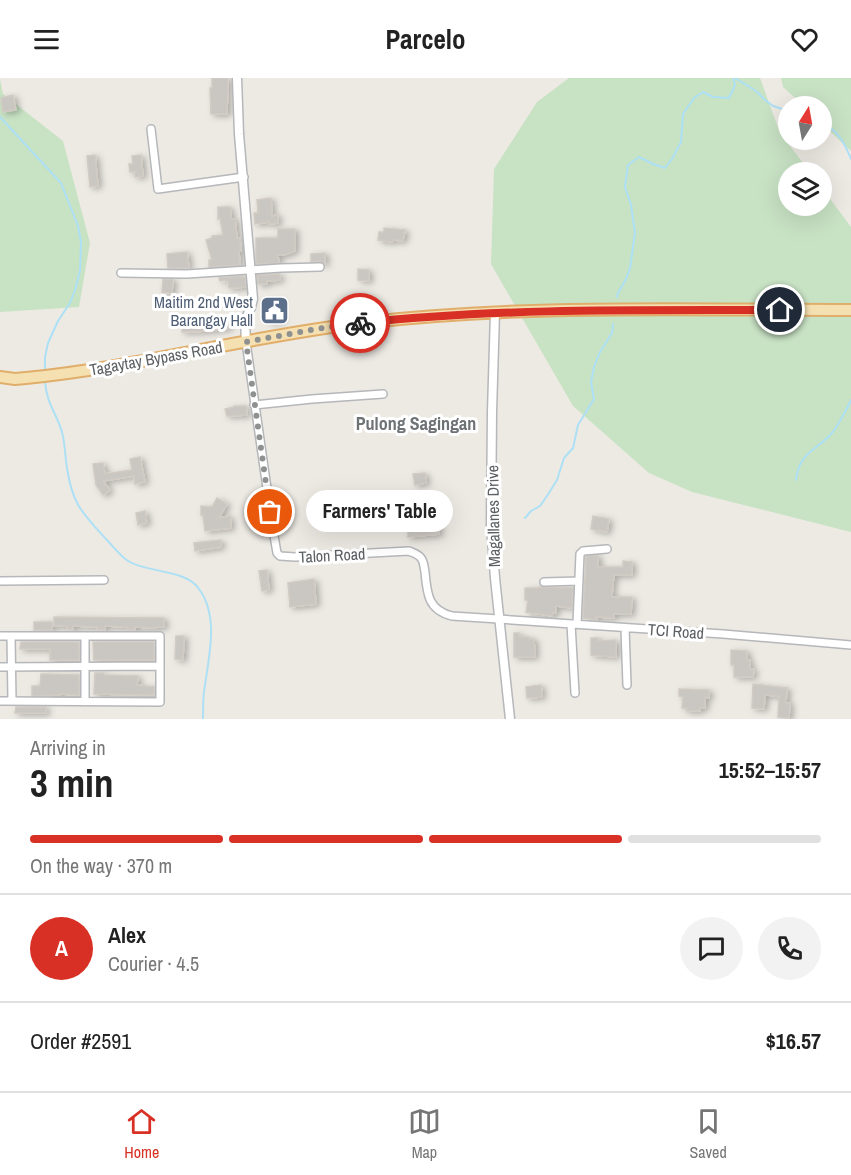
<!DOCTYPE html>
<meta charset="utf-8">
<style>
body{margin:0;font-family:"Archivo Narrow",sans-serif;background:#f2f2f2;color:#222;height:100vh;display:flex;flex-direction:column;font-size:22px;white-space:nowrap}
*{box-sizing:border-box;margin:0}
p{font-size:20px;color:#767676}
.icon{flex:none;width:33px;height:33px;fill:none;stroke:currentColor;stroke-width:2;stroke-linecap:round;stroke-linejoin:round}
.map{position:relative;height:641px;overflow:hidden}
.drawer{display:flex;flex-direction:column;background:#fff;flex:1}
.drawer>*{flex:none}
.needle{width:39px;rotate:11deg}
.fabs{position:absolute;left:778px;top:18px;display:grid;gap:12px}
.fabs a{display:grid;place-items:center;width:54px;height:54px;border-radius:50%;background:#fff;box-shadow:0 6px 24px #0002;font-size:30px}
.pin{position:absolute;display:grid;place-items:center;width:51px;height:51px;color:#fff;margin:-26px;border:3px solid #fff;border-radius:50%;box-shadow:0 2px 6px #0007}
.courier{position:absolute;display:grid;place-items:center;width:60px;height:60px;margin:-30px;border:4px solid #d93025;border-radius:50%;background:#fff;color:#222;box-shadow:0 2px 8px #0007}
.bubble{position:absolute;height:42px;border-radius:21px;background:#fff;box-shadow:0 6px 24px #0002;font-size:20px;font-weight:700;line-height:42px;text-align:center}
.summary em{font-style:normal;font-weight:700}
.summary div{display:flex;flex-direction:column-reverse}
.summary{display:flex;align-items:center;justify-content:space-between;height:102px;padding:0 30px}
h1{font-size:39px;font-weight:700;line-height:45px}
.bar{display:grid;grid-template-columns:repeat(4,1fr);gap:9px 6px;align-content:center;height:72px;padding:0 30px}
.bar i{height:8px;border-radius:4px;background:#e0e0e0}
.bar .selected{background:#d93025}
.bar p{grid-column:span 4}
.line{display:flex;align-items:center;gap:15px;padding:0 30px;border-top:2px solid #e0e0e0}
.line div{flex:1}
.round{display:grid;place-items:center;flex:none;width:63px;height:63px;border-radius:32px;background:#f2f2f2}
header{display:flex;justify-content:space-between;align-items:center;height:78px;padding:0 30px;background:#fff;font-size:27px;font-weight:700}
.dock{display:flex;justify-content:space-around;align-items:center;height:84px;border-top:2px solid #e0e0e0;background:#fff;font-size:16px;color:#767676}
.dock a{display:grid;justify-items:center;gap:3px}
.dock .selected{color:#d93025}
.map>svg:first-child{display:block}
.green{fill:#c8e2c4}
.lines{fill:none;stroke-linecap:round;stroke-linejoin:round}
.stream{stroke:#ade0f5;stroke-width:2}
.building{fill:#cac7c3;stroke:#d1cbc3;stroke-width:1.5;filter:url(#shadow)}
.minor-casing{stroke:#b5b7ba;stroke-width:10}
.tertiary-casing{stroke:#b5b7ba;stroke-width:11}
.primary-casing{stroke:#e0ae6a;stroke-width:14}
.minor{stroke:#fff;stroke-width:7}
.tertiary{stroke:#fff;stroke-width:8}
.primary{stroke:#f5e0b1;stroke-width:10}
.done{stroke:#8f9090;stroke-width:6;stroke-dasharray:0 10.8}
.route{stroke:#d93025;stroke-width:8}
.labels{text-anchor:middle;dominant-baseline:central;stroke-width:6;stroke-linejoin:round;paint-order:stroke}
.service-label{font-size:16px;fill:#4e5e75;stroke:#fff;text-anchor:end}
.street-label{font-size:16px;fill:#5c6063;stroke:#fff}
.neighbourhood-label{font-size:18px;font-weight:bold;fill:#6d7275;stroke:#fff}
</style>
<header><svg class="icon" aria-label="menu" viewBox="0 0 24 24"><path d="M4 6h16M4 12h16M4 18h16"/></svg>Parcelo<svg class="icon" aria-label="heart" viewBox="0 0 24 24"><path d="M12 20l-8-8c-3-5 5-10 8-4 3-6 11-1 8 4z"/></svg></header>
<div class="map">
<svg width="851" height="641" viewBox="0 0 851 641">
<defs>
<filter id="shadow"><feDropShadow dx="3.5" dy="2" stdDeviation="3" flood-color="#0004"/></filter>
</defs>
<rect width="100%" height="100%" fill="#edeae4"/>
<path class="green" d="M569,0H760L780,55L810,94H789V128H822V110L851,149V454L692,414L649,395L573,328L491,186L494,91L537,24Z
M781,0H851V73L822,46V28H804L783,9Z
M0,1L3,16L63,63L90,165L79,229L0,234Z"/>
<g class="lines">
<path class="stream" d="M735,0L756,13L765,22L773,28L789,33
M0,39L61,105L78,148L81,164L80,193L75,212L70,225L58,243L48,265L45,279V293
M822,45C838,52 845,66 851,81
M617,219L618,215L626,201L630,190L635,155L631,127L625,109L628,87L639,79L653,86L665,90L672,81L681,64L683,36L694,20L703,14L713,19L729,20L735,7L733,0
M45,302C46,325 56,334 62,354C65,365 65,378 67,390C72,425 82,435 105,460C112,467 120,478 128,483C147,495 186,491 199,511C220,539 208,582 204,614C203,622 203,632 203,641
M796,402C799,374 816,373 832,355C837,349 848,329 851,322
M525,440L531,433L540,428L547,418L557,402L564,380L573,370L578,347L594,321L591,304L594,289L600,274L612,255L613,246"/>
</g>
<path class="building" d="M212,0H228L227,36H211L210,10H212Z
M13,17L16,32L3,34L1,20Z
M95,77L98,108L90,109L87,78Z
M141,77L143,98L135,99V93L130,94L129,86H133L132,78Z
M271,120L272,138L278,137V145L269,146V144L255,146L254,135H258L257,122Z
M218,129H230L231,141H235L237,160H240L241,173H239L240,187L209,189V182H212L206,162L212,160V158L223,157L220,140L218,141Z
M384,150L405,152L403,163L393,162L392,164L378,162L379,154H384Z
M278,151H295V173L284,177H278L279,185L256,186V160H278Z
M187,174L189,190H168L167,176Z
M325,175V187L320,183L311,184V176Z
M358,191L369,192V203L358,202Z
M280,196V202L267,203V206H258L257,197Z
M242,198V199H245L246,209L229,210L228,202L220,203L219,200Z
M163,201H173L172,215L162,214Z
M279,222L281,243L268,244L266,223Z
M228,240L229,250L208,253L182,254V248H210L209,243Z
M234,328H246L247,337L227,338L225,331L234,329Z
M140,379L145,404L135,406L134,398L103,403L110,412L103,417L96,407L93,386L103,385L105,396L132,392L130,381Z
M425,395L426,405L415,407L413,396Z
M217,420L227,426L219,440L230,438L231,450L205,453L203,437H201V428L212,429Z
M145,433L147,445L138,447L136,435Z
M593,438L609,441L607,454L591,451Z
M424,444L438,445L439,456L408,459V445Z
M221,462V469L195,473L194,465Z
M598,477V489H623V483L632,484V497H614V502H613L612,519H632L631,536H614V540L597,539V542L583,540L586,478Z
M267,492L269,512L262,513L259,493Z
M314,501L316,526L290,529L288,505Z
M539,509L573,510L572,530L556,528V535H553L552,538L526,534L528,522H525V510H539Z
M54,539L164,540V549H156V550L135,549V552H127V549L105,548V552H97V549L73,548V552L67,551V548H54Z
M34,544H52V552H34Z
M514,555H519V559H529V561H534L535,579H514Z
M176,558H184L183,582L175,581Z
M591,560H598V563L616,562V579L591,577Z
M21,564H79V582H50V571H20Z
M93,564H154V582H94Z
M731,572L747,573V582H750V591H754L753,599H734V587H731Z
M95,595H104V597L138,598L137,607L154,609V617L94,616Z
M41,596L79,597V617L60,616V617L32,618V608H40Z
M753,606L787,610L786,625H790L789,640L778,639L779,618L765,617L764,631L752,630Z
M541,607L542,619L527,620L526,609Z
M679,611L709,612V620L705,619V630H700V633H687V630H682L683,619L679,618Z
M16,629H46V635H15Z"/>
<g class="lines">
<defs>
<path id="minor" d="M151,51L158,111L244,99
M121,195L187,196L281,190L320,189
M246,264L273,452L277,475L280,478L295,479L409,473C413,475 418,476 421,480C424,484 424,489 425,494C427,516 428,532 452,538L723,556L851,567
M254,327L312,321L383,316
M0,503L104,502
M544,504L579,503
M571,546L575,615
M577,546L580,476L583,473L607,471
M625,550L627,607
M0,558H160V624L0,623
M11,558L12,623
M85,558V624
M0,589L160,588"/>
<path id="tertiary" d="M237,0L239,56L253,221L251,229L245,243L246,264
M495,234L492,334L491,447L495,500L510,641"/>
<path id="primary" d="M0,299L15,301L26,300C139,289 249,258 362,245C524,226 688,232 851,232"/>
</defs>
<use href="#minor" class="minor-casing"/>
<use href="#tertiary" class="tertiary-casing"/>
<use href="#primary" class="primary-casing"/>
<use href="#minor" class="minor"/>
<use href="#tertiary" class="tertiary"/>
<use href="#primary" class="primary"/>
</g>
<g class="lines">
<path class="done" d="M270,434L246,264L316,251L360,245"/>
<path class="route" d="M360,245C500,230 640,232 780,232"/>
</g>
<defs>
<symbol id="civic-square" viewBox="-11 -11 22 22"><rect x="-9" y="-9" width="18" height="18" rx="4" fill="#5c6f8a" stroke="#fff"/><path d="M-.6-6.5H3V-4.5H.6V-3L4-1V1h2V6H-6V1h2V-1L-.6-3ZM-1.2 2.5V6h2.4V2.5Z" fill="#fff"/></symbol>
</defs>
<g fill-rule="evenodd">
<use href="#civic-square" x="258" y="216" width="33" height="33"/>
</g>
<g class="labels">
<g class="service-label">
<text x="253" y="224">Maitim 2nd West<tspan x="253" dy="18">Barangay Hall</tspan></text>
</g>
<g class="street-label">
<text transform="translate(156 280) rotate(-10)">Tagaytay Bypass Road</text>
<text transform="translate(493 438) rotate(-91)">Magallanes Drive</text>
<text transform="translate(332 477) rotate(-3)">Talon Road</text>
<text transform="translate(676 553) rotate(4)">TCI Road</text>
</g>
<g class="neighbourhood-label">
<text x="416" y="345">Pulong Sagingan</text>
</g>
</g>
</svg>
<div class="fabs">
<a><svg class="needle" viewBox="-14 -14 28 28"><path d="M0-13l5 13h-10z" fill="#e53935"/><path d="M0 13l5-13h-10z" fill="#767676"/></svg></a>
<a><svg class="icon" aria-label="layers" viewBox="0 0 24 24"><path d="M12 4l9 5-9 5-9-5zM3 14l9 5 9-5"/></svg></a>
</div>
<div class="pin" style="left:270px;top:434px;background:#ea580c"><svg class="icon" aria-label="bag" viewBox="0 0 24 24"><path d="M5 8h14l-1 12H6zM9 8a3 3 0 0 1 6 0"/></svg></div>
<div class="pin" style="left:780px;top:232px;background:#1f2937"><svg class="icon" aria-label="home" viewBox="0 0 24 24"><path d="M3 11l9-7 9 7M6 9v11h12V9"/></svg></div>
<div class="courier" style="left:360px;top:245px"><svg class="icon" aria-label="bike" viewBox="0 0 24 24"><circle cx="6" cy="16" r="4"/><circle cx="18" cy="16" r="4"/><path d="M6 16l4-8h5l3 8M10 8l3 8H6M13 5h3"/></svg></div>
<div class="bubble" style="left:306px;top:412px;width:147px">Farmers' Table</div>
</div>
<section class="drawer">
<div class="summary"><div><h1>3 min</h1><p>Arriving in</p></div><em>15:52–15:57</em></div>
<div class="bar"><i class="selected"></i><i class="selected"></i><i class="selected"></i><i></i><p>On the way · 370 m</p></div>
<div class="line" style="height:108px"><b class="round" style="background:#d93025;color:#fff">A</b><div><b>Alex</b><p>Courier · 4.5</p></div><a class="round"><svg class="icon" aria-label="chat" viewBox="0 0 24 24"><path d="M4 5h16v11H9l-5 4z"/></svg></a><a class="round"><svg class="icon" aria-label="phone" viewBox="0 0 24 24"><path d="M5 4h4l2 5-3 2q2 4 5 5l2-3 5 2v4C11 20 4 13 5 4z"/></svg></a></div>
<div class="line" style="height:78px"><div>Order #2591</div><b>$16.57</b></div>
</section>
<nav class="dock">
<a class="selected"><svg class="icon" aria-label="home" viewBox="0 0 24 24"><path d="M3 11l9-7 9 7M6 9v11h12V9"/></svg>Home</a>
<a><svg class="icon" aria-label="map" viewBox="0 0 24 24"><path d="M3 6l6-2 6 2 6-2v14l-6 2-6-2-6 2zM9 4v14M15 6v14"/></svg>Map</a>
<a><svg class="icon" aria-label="saved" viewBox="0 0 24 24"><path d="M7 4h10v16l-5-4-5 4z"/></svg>Saved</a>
</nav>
